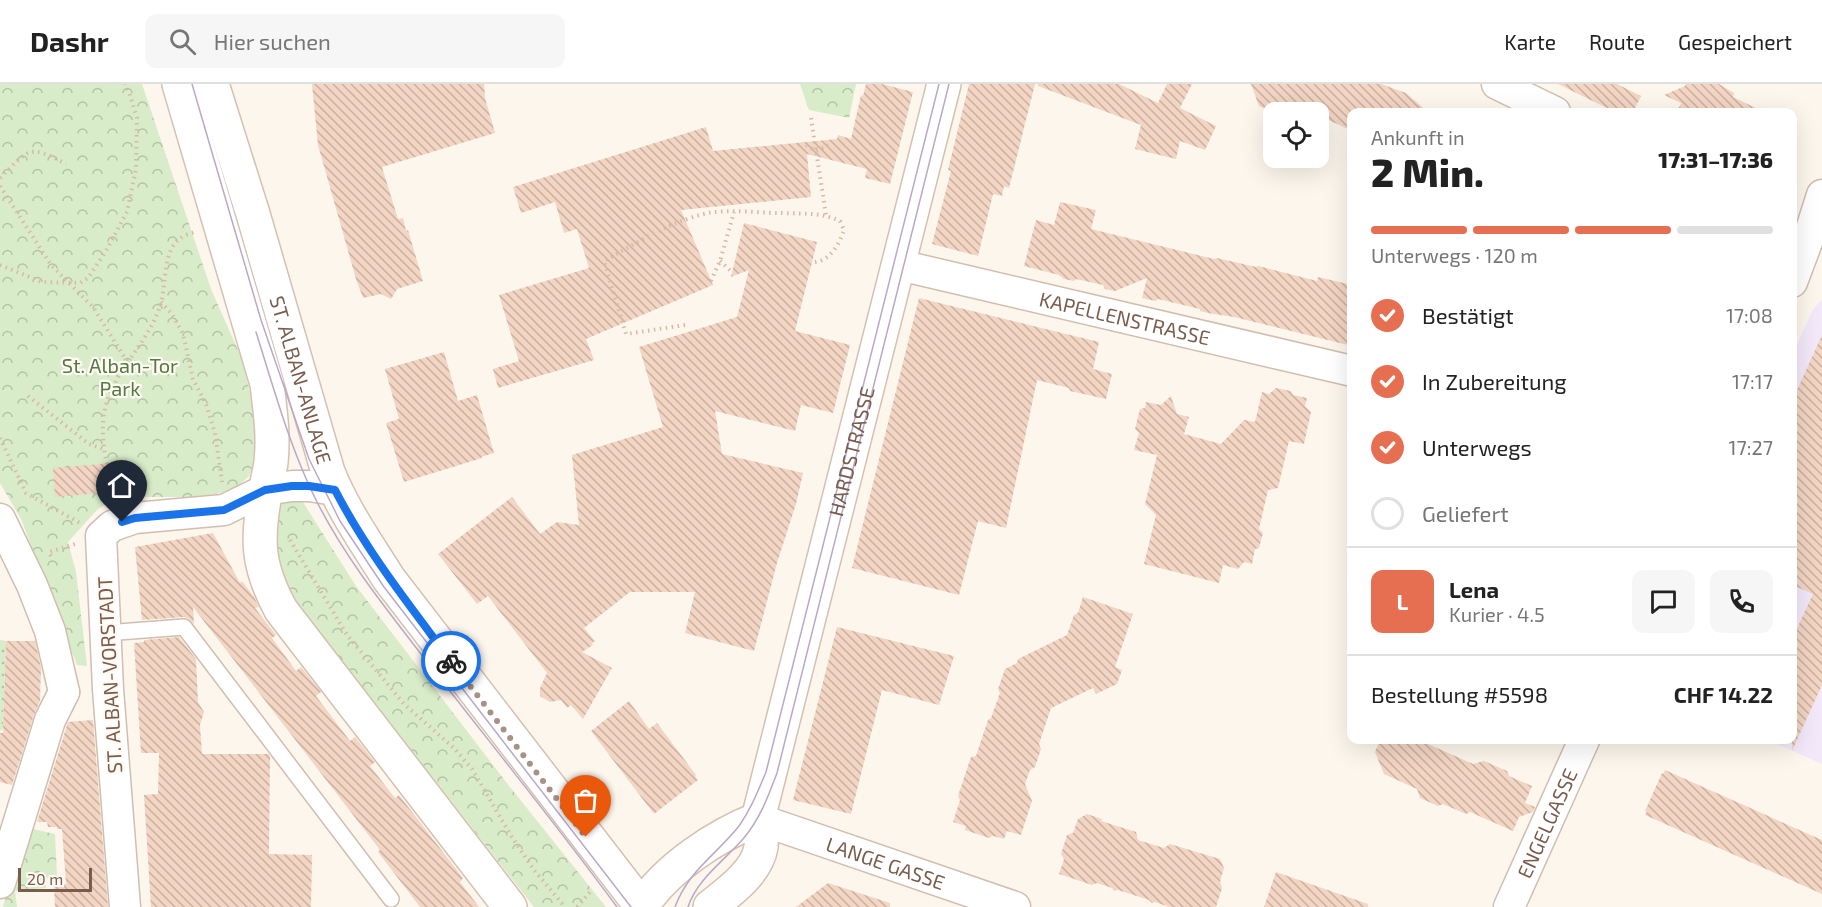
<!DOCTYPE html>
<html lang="de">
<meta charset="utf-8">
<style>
body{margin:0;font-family:"Exo 2",sans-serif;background:#f6f6f6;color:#222;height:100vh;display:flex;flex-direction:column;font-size:22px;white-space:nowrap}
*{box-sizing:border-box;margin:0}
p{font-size:20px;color:#767676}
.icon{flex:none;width:33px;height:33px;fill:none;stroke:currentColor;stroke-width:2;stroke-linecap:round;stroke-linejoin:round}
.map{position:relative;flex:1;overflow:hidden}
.panel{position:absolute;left:1347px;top:24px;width:450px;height:636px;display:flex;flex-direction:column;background:#fff;border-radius:12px;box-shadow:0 6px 24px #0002}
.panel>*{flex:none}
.controls{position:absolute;left:1263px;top:18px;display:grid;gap:12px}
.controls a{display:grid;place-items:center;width:66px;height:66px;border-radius:12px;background:#fff;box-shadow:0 6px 24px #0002;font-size:30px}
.scale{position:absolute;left:18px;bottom:15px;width:74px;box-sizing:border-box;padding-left:6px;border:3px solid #7a5c4d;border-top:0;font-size:16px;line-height:21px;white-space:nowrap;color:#7a5c4d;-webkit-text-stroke:4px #fffaf3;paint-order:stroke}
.pin{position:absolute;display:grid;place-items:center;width:51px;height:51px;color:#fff;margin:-62px -26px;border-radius:50% 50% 50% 0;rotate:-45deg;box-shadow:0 0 6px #0007}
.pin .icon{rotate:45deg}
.courier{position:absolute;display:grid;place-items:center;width:60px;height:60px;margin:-30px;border:4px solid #1a73e8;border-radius:50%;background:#fff;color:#222;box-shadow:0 2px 8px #0007}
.head em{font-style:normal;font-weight:800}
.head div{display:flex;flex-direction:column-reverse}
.head{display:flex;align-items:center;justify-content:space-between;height:102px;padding:0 24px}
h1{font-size:39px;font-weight:800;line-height:45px}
.bar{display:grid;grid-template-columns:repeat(4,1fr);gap:9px 6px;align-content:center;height:72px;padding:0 24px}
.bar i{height:8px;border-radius:4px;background:#e0e0e0}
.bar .selected{background:#e76f51}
.bar p{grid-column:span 4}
.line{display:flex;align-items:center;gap:15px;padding:0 24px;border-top:2px solid #e0e0e0}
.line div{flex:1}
.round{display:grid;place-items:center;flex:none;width:63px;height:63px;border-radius:12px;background:#f6f6f6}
ol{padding:0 24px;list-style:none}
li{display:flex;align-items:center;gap:18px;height:66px}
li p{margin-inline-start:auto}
li .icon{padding:6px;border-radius:50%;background:#e76f51;color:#fff;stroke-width:4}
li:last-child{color:#767676}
li i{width:33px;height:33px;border:3px solid #e0e0e0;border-radius:50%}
header{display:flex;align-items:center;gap:36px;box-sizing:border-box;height:84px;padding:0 30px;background:#fff;border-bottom:2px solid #e0e0e0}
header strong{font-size:28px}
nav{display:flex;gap:33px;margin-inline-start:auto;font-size:21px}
.search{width:420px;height:54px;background:#f6f6f6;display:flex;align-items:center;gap:15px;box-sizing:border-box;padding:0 21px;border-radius:12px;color:#767676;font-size:22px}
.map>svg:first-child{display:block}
.education{fill:#f3e8fa}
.grass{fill:url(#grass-dots)}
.forest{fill:url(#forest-crowns)}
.building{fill:url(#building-back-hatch)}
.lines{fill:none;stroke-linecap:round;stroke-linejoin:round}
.lane-casing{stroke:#d1beb0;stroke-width:18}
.street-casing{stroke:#d1beb0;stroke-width:33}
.secondary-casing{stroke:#d6c0b0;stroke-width:36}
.path{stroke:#d9b8a5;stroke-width:4;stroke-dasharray:1.5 4.5;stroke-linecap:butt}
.lane{stroke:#fff;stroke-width:15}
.street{stroke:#fff;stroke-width:30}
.secondary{stroke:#fff;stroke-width:33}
.tram{stroke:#b9a8c9;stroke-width:1.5}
.done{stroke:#a89285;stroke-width:6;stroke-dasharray:0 10.8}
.route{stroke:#1a73e8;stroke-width:8}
.labels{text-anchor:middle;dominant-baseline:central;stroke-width:4.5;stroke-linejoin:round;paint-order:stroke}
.street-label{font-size:20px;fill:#7a5c4d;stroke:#fffaf3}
.park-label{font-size:20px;fill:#537a41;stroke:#fffaf3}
</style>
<header>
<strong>Dashr</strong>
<div class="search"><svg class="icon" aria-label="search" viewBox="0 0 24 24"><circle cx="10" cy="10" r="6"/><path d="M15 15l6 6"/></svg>Hier suchen</div>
<nav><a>Karte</a><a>Route</a><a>Gespeichert</a></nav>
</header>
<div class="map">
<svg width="1822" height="823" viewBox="0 0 1822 823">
<defs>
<pattern id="grass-dots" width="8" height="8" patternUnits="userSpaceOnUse" patternTransform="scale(1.5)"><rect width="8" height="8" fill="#d8ecc9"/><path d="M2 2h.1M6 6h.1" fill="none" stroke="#b4c2a5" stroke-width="1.8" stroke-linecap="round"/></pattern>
<pattern id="forest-crowns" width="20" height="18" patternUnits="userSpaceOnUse" patternTransform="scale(1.5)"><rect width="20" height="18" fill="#d8ecc9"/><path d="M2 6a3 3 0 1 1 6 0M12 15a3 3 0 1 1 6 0" fill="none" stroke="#b4c2a5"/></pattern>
<pattern id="building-back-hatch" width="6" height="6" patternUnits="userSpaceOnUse" patternTransform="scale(1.5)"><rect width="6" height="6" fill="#f3d5c3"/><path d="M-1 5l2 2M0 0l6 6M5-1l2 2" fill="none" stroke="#cab0a1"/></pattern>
</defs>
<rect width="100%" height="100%" fill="#fdf6ec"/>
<path class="education" d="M1822,215V680L1768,656H1792L1793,270L1812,227Z"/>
<path class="grass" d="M0,556L6,557L3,645L0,647Z"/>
<path class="forest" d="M0,0H142L211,205L242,275L252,317L257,359L254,378L249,392L237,403L227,407L201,413H125L111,416L97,426L68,458L76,488L87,582L77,581L21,435L0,399Z
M800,0H856L849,34L809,26Z
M299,412L356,502L506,698L606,823H534L312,540H302L271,468L277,420Z
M24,743L55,750L57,792L45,795L46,804L15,807L17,823H3Z"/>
<path class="building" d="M312,0H484L485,14L495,49L382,83L398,135L403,134L406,147L408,146L423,197L397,205L391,215L381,210L363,214L356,195L318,61Z
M866,0H882L913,8L890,100L865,94L867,85L807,70L811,113L681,126L713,201L586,255L594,276L498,304L493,285L519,277L499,211L589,184L577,145L564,149L555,118L521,129L513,103L706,43L713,67L837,55L838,51L851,55L861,11L863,12Z
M969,0H1035L1009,104L1004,102L1002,112L993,110L978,172L932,160L951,87L948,86Z
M1038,0H1119L1158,19L1167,0H1192L1180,24L1216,42L1205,66L1180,57L1176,75L1135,65L1141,41L1038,2Z
M1251,0H1381L1406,9L1428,28H1352V47L1318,31V28L1308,26L1299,28H1271L1259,22Z
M1558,0H1617L1641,12L1633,28H1615Z
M1686,0H1719L1734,9L1733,13L1764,28H1677L1681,19L1664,11L1685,2Z
M1060,118L1096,126L1091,145L1214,175L1217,174L1256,183L1258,182L1317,197L1318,193L1352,201V262L1234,233L1208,229L1200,227V225L1158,215L1156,217L1142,214L1147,194L1115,207L1105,205L1103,201L1076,195L1074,197L1064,195L1059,191L1024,182L1036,136L1054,141Z
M744,139L817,158L795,247L850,261L833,329L801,321L795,347L715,327L722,370L803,389L796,420L777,479L754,567L685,549L695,508H630L584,544L595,557L592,559L593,561L582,568L612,584L583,635L571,621L567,624L561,616L550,618L540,612V604L547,589L488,512L477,520L438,470L512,413L540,450L557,438L579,441L572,371L663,343L639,263L737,233L749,186L731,193Z
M919,214L1099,258L1093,285L1112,290L1106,315L1070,307L1069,304L1037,296L1006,444L978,437L959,511L852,484Z
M1822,251V601L1792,667V555L1813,510L1792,501V317Z
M444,268L458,317L477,311L494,369L481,373L482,374L404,398L386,339L399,335L385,285Z
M1276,304L1291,307L1293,311L1307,314L1305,322L1311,328L1304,360L1289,357L1278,404L1268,406L1259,445L1263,449L1259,464L1255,465L1252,480L1244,478L1238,485L1223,481L1219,499L1144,480L1156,431L1145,420L1157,371L1134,366L1139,349L1135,345L1140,325L1145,324L1146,318L1161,321L1171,312L1177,330L1189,333L1184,350L1221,360L1244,336L1255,338L1262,308L1269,310Z
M124,378L132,385L133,406L55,413L53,384Z
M213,449L240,499L242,497L254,513L259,523L255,524L276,551L272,554L296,587L301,583L306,589L321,608L316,612L350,657L355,653L375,678L370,682L395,714L399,711L463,794L460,798L479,823H420L378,768L380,766L193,523L194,540L188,534L184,533L142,536L135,463Z
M1083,513L1133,530L1115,583L1122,586L1117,600L1096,610L1093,604L1051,624L1039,660L1041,665L1035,683L1030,686L1025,700L1032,717L1021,751L1007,747L1004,755L993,752L989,754L965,746L966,742L953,738L960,716L958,712L971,673L976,672L988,636L991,634L1000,609L998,605L1005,585L1017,579L1018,575L1067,551L1074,531L1078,529Z
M837,543L954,572L939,621L882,606L851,730L793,716Z
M179,553L196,575L198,618L204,628L200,641L202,670H269L270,673L269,770L312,771L311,823H151L144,711L158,710L159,669H141L134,559L144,558V556Z
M6,557H35L41,584L40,617L34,631L12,701L0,698V649H3Z
M629,617L649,645L657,639L696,691L695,692L698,696L654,730L591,647Z
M93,636L108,823H55L54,801L66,800L62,745H57V743H48L47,738H37L68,638Z
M1380,656H1419L1473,680L1484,677L1507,687L1509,692L1532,702L1525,719L1535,723L1533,728L1519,733L1513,747L1470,728L1466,730L1443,720L1438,722L1420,714L1417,705L1384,690L1375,668Z
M1665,686L1822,756V810L1645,731L1647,727H1645L1662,689L1663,690Z
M1087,730L1102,735L1101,737L1136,748L1138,756L1164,764L1170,760L1220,775L1224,784L1220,798L1222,804L1216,823H1169L1155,818L1152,819L1149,816L1118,806L1114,807L1112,804L1097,799L1092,801L1059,790L1064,775L1061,770L1067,751L1073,749L1078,735Z
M1276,788L1368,820V823H1264Z
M828,799L890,819V823H796Z"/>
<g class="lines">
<defs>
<path id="lane" d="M105,549L184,543L391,815"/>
<g id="street">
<path d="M1497,0L1555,28"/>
<path id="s1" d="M899,181L1352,287"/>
<path d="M1792,198L1807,158L1822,111"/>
<path d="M0,435L32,501L50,547L64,608"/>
<path id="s2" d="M758,735L1015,823"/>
<path d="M0,799L50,636L64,608"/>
<path d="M125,823L108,605L101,452L112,442L135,434L224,426L265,406L292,402H309L335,406"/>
<path id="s3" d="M1509,823L1584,656"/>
</g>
<g id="secondary">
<path d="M179,0L267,300C270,326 274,351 271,378C270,387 267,396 266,405C256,455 257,482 281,526L510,823"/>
<path id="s4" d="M212,0L253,130L328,388C343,426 367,460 389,495L642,823"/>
<path d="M641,823C667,784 715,752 758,735"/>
<path id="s5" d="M710,823C729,808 757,788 761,763C762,754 759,744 758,735L944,0"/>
</g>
</defs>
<use href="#lane" class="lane-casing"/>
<use href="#street" class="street-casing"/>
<use href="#secondary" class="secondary-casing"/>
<path class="path" d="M811,34L826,131
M806,61L816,67L830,61
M0,94C29,66 27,59 66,80
M0,102L51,181L93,223L128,279
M720,177L732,188
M0,181L42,198L80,199L88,194L106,167L127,128L136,85L137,34L129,8L125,0
M711,197L720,177L734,128
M161,218L172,230L183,250L193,295L206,320L215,349L222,398
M685,241L626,250L604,177C637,159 670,137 708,129C731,125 758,129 782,129C803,130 820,128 840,137L844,146C839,160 831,176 815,178
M28,312L89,360L103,365
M0,354L26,409L80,439
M107,380C103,363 101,342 105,325C113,287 150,258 161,219C166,201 163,164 181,154C184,151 190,150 194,148
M290,456L347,551L404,620L455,665L472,685L510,750L534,786L565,823
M51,472L49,468L75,460
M577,823L591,807"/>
<use href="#lane" class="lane"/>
<use href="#street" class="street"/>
<use href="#secondary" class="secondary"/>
<path class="tram" d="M192,0L261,236L309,375L340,437L384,503L631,823
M256,248C274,305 290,364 317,418C347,477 388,527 428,579C491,660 556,740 617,823
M675,823C688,787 716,771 739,742C751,725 758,707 766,688L939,0
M688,823C697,795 724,777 743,755C760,735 768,713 777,689L949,0"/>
</g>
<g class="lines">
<path class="done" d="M451,577L586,753"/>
<path class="route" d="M122,438L135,434L224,426L265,406L292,402H309L335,406C367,468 410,522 451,577"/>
</g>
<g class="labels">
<g class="street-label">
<text stroke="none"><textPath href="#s1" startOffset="232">KAPELLENSTRASSE</textPath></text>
<text stroke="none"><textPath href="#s4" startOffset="309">ST. ALBAN-ANLAGE</textPath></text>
<text stroke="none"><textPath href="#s5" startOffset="488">HARDSTRASSE</textPath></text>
<text transform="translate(109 591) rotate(-93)">ST. ALBAN-VORSTADT</text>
<text stroke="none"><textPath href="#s3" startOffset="92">ENGELGASSE</textPath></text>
<text stroke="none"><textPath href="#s2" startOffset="135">LANGE GASSE</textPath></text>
</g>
<g class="park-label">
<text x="120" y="281">St. Alban-Tor<tspan x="120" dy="23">Park</tspan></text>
</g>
</g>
</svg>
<div class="controls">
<a><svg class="icon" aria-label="locate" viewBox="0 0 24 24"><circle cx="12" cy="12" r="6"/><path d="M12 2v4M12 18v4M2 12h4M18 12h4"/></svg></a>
</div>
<div class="scale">20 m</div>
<div class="pin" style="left:586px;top:753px;background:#ea580c"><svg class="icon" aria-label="bag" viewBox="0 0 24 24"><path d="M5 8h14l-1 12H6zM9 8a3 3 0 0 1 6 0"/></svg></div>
<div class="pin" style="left:122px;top:438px;background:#1f2937"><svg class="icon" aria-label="home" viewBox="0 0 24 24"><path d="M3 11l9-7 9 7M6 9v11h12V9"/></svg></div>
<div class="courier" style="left:451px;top:577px"><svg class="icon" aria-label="bike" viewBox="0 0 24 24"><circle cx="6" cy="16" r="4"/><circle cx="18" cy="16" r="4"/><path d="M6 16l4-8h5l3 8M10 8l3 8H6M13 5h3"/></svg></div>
<section class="panel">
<div class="head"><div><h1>2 Min.</h1><p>Ankunft in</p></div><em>17:31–17:36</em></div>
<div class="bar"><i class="selected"></i><i class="selected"></i><i class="selected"></i><i></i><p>Unterwegs · 120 m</p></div>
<ol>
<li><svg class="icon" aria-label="check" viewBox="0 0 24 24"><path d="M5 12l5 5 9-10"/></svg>Bestätigt<p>17:08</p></li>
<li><svg class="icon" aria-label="check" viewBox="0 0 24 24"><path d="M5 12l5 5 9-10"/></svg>In Zubereitung<p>17:17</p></li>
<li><svg class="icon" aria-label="check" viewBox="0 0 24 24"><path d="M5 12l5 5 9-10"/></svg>Unterwegs<p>17:27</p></li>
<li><i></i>Geliefert</li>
</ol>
<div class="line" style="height:108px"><b class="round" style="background:#e76f51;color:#fff">L</b><div><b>Lena</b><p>Kurier · 4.5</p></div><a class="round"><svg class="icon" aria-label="chat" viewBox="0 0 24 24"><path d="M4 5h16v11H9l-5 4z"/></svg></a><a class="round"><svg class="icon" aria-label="phone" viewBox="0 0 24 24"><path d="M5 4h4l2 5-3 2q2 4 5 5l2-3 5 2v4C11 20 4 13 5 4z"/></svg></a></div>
<div class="line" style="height:78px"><div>Bestellung #5598</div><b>CHF 14.22</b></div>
</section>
</div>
